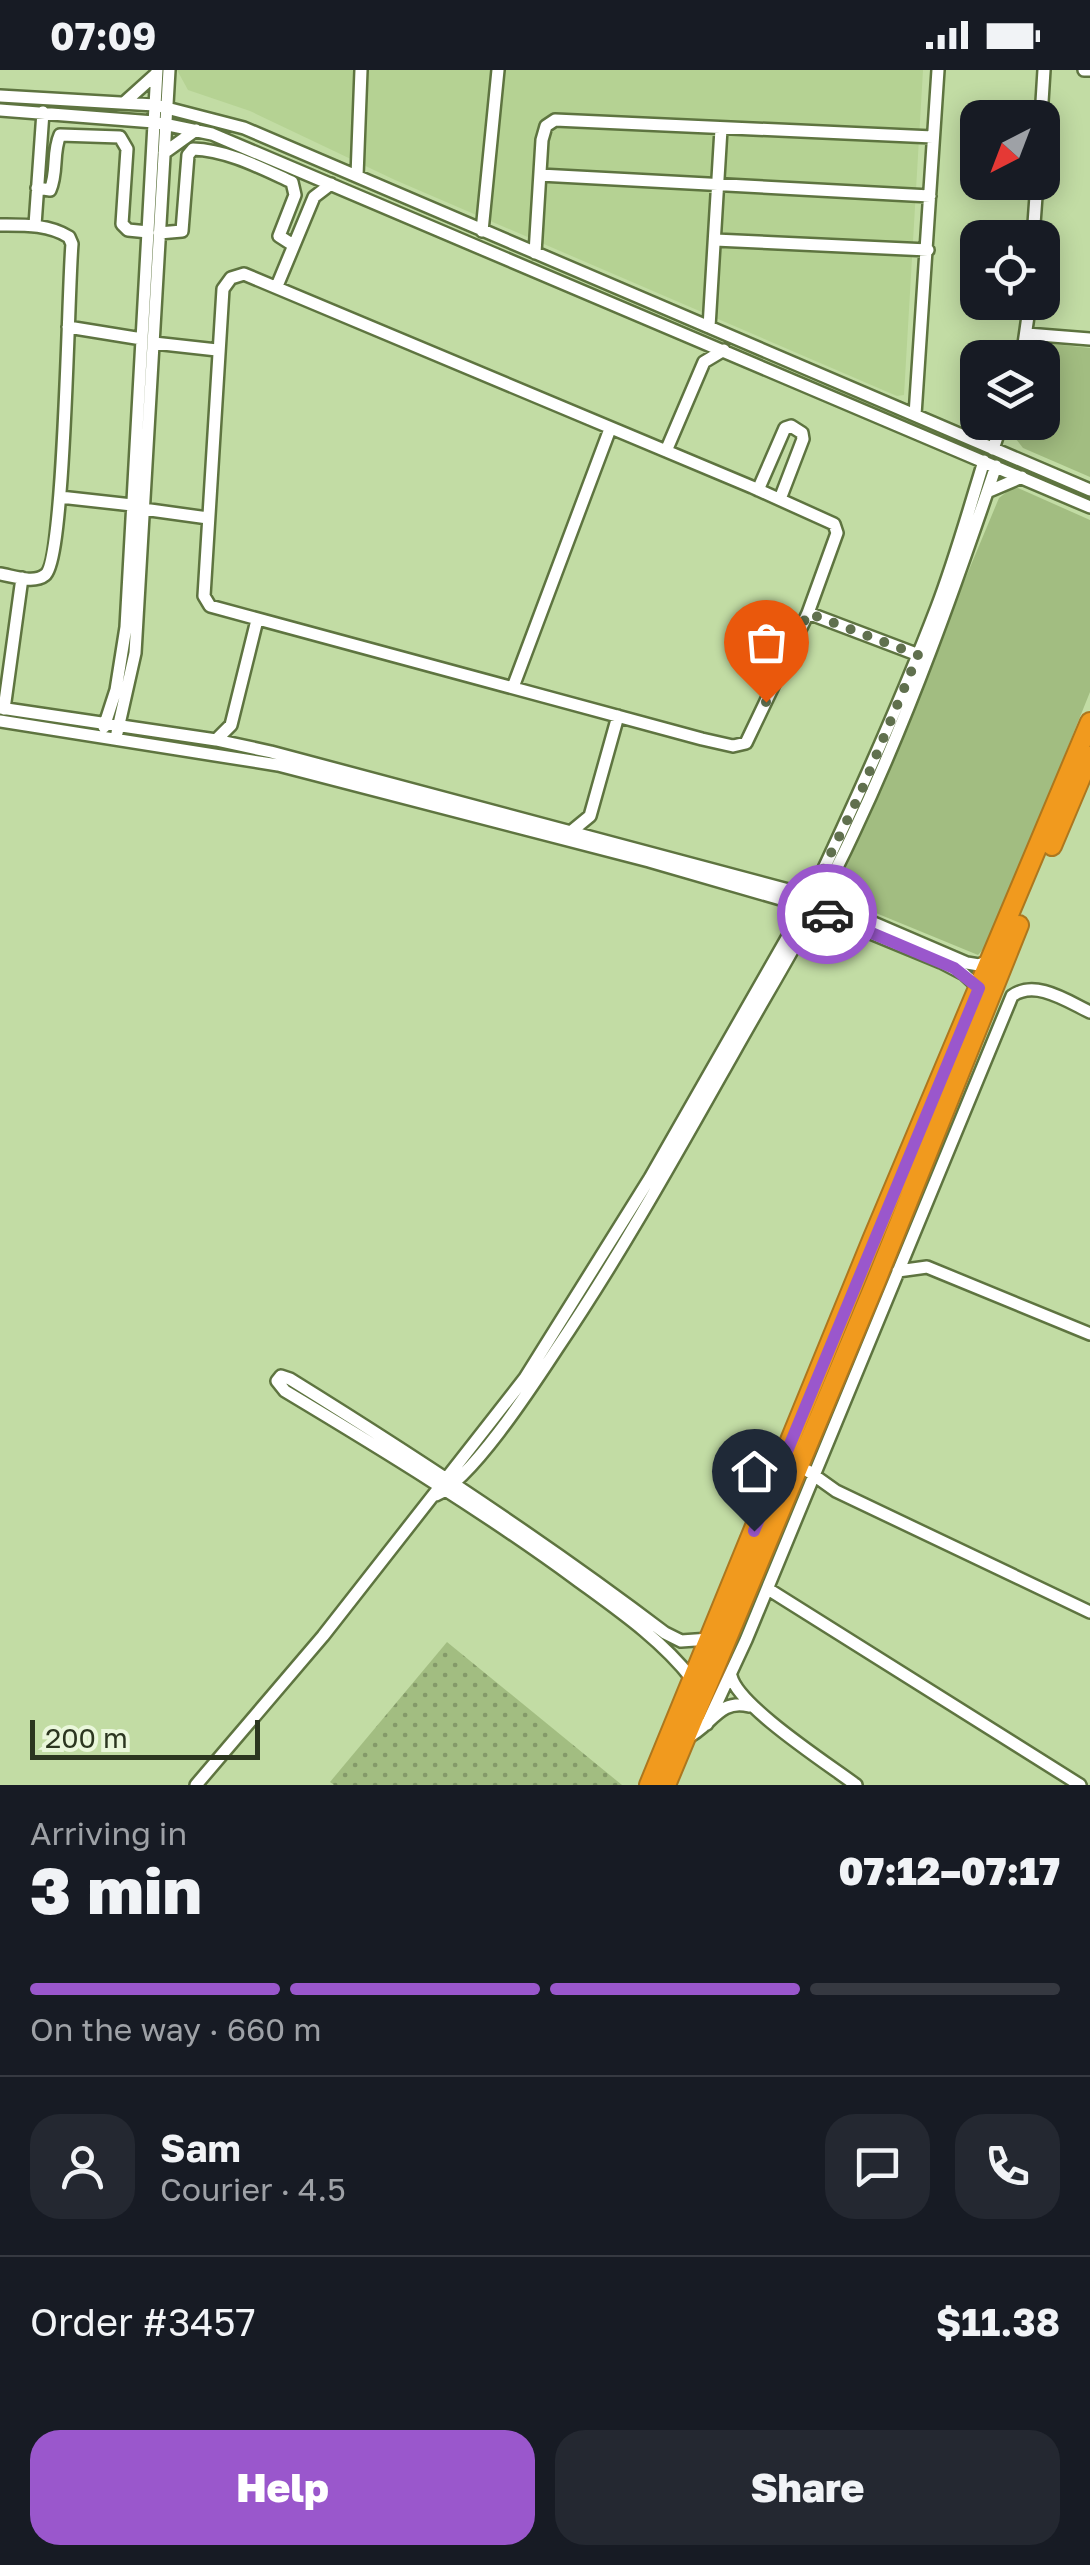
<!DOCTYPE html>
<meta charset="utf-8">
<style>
body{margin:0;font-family:"Golos Text",sans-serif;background:#242831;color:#f1f3f6;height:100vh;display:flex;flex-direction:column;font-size:38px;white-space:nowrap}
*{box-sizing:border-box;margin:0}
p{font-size:32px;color:#9ea1a6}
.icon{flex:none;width:55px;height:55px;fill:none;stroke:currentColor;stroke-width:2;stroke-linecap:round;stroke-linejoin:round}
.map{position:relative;height:1715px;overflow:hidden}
.panel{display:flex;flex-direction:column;background:#171b24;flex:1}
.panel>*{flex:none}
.needle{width:65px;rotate:222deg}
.buttons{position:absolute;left:960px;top:30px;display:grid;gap:20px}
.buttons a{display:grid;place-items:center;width:100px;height:100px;border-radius:20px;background:#171b24;box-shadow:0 5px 25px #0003;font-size:50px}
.scale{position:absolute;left:30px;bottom:25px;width:230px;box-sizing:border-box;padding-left:10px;border:5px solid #2c3620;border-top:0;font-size:28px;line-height:35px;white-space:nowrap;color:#2c3620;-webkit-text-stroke:8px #eaf7db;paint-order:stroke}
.pin{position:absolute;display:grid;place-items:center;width:85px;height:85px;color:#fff;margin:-102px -42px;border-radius:50% 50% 50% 0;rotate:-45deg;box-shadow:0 0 10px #0007}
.pin .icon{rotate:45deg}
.courier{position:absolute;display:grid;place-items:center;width:100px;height:100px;margin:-50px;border:8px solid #9a57cc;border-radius:50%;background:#fff;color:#222;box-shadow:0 2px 12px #0007}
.head em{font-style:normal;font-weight:800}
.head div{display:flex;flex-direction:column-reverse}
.head{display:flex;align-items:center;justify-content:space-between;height:170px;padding:0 30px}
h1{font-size:65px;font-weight:800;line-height:75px}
.bar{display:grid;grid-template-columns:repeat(4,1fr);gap:15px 10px;align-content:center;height:120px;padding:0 30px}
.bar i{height:12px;border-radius:8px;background:#363941}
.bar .on{background:#9a57cc}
.bar p{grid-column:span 4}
.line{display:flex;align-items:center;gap:25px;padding:0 30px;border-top:2px solid #363941}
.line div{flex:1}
.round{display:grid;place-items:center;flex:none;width:105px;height:105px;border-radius:30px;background:#242831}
.button{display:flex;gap:20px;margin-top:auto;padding:20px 30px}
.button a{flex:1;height:115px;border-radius:30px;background:#9a57cc;color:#fff;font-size:40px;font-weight:800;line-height:115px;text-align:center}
.button a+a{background:#242831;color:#f1f3f6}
.status{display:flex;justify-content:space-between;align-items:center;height:70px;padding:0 50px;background:#171b24;direction:ltr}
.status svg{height:28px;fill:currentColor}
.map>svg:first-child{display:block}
.built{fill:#b5d293}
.grass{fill:url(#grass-dots)}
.park{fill:#a2bd81}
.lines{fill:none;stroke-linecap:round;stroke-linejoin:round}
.minor-casing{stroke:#5e7440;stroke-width:16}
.highway-casing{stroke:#ac771f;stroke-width:22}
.minor{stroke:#fff;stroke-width:11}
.highway{stroke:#f19a1e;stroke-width:18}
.done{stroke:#60704e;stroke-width:10;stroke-dasharray:0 18}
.route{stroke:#9a57cc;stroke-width:12}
</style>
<div class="status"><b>07:09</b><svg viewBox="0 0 49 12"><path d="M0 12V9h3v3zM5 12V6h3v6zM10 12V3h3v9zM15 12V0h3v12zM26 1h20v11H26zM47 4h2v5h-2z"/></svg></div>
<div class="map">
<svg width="1090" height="1715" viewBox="0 0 1090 1715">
<defs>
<pattern id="grass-dots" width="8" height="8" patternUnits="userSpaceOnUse" patternTransform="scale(2.5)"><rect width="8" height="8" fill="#a2bd81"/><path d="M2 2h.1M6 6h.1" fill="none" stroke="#849a69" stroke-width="1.8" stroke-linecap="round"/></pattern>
</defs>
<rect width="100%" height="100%" fill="#c2dca4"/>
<path class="built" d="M177,0H923L904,325L897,326L395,110L250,41L188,20Z"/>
<path class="grass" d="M447,1572L622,1715H334L330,1712Z"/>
<path class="park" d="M1053,274L1090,278V407L1023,378L1012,364L1015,353L1042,352V288L1031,287L1033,281Z
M1018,418L1090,450V622L989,873L978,885L854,834L844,821L841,806L999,428L1009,420Z"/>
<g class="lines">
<defs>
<path id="minor" d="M1084,0H1090
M0,26L155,35L244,58L1090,420
M126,31L156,4
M0,40L154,52L212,64L1090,437
M1041,48L1044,0
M164,83L196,60
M540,105L930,126
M357,106L361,0
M37,118L50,120C58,102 52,83 60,65L120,67L127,79L122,154L128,160L148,162
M0,155C24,155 48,154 69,167L72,174C68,216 65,491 45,505C34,514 13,506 0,504
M35,155L43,42
M482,161L498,0
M159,163L182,161L188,85L193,79C227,80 261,98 292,112L295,125L279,166L293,175
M1033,168L1037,112
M715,170L928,180
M535,183L542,70L546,56L555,50L933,67
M244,204L752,417L834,454L837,463L808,543L746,673L733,676L702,669L210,536L204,526L223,219L231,208Z
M277,216L314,127L331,114
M68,257L142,269
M709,257L721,59
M1027,264L1090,269
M154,273L217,280
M1022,288L1030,232
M915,345L938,0
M993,379L1002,352
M666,381L704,292L724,280
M758,420L785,358L791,356L802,363L803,369L780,429
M987,422L1022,407
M60,427L132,435
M143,439L208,448
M808,543L924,587
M513,617L610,359
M0,638L216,670L271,682L811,826C856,731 899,636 937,537C955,490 969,440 984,391
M4,639L22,508
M0,651L278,695L649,791L805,836L941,892L964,904L979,918
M104,657L116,620L126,557L157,0
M117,663L135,583L169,0
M216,670L231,655L257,550
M573,760L590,746L618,646
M832,806L847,841
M898,1201L927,1197L1090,1264
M277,1311L281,1306L290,1309C419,1389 544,1471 665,1563L681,1571L710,1569
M277,1311L285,1321C385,1381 483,1441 576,1509C617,1539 661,1569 692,1609
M808,1401L836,1421L1090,1542
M436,1425C472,1409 533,1315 556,1280C621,1184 677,1083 734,982C775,909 819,838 854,762C910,643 954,520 996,396
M768,1519L1080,1715
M731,1606C738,1636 828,1694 856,1715
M707,1654L746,1570L1012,926C1035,909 1067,931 1090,942
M686,1668C711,1658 718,1628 749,1636
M196,1715L323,1566L525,1308L650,1108L811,826L967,893L979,895L990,890"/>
<path id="highway" d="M1052,776L1090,686
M649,1715L872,1170L1090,652
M666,1715L876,1211L1019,855"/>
</defs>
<use href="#minor" class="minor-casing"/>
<use href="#highway" class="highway-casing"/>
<use href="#minor" class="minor"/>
<use href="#highway" class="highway"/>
</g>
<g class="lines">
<path class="done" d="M766,632L808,543L918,585L861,722L805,836L827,844"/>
<path class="route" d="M754,1461L979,918L954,898L827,844"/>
</g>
</svg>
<div class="buttons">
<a><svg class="needle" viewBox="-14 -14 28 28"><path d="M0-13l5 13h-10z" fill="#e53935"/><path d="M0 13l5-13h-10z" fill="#9ea1a6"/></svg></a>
<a><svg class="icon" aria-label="locate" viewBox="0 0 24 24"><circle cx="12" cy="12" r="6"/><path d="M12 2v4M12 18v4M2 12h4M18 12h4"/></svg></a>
<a><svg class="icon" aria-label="layers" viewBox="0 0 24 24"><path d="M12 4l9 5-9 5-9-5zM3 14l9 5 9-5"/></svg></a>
</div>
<div class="scale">200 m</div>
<div class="pin" style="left:766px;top:632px;background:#ea580c"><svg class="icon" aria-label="bag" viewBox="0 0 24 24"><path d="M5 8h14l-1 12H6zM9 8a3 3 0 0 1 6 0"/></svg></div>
<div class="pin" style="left:754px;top:1461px;background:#1f2937"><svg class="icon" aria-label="home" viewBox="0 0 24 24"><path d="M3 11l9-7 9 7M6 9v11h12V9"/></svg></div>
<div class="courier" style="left:827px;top:844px"><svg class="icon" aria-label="car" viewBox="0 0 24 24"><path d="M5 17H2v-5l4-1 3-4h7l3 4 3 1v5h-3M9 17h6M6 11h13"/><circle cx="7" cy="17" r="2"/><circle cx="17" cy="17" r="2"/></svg></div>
</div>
<section class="panel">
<div class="head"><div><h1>3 min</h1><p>Arriving in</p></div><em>07:12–07:17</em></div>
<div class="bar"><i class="on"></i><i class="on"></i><i class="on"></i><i></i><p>On the way · 660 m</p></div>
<div class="line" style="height:180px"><a class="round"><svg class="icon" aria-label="person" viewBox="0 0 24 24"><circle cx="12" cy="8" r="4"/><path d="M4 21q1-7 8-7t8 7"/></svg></a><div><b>Sam</b><p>Courier · 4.5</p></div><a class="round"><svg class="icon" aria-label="chat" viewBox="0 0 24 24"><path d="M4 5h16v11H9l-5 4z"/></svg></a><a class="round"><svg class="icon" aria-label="phone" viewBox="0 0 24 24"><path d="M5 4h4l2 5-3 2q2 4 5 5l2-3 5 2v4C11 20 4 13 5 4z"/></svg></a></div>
<div class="line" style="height:130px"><div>Order #3457</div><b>$11.38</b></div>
<div class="button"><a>Help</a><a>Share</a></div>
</section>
